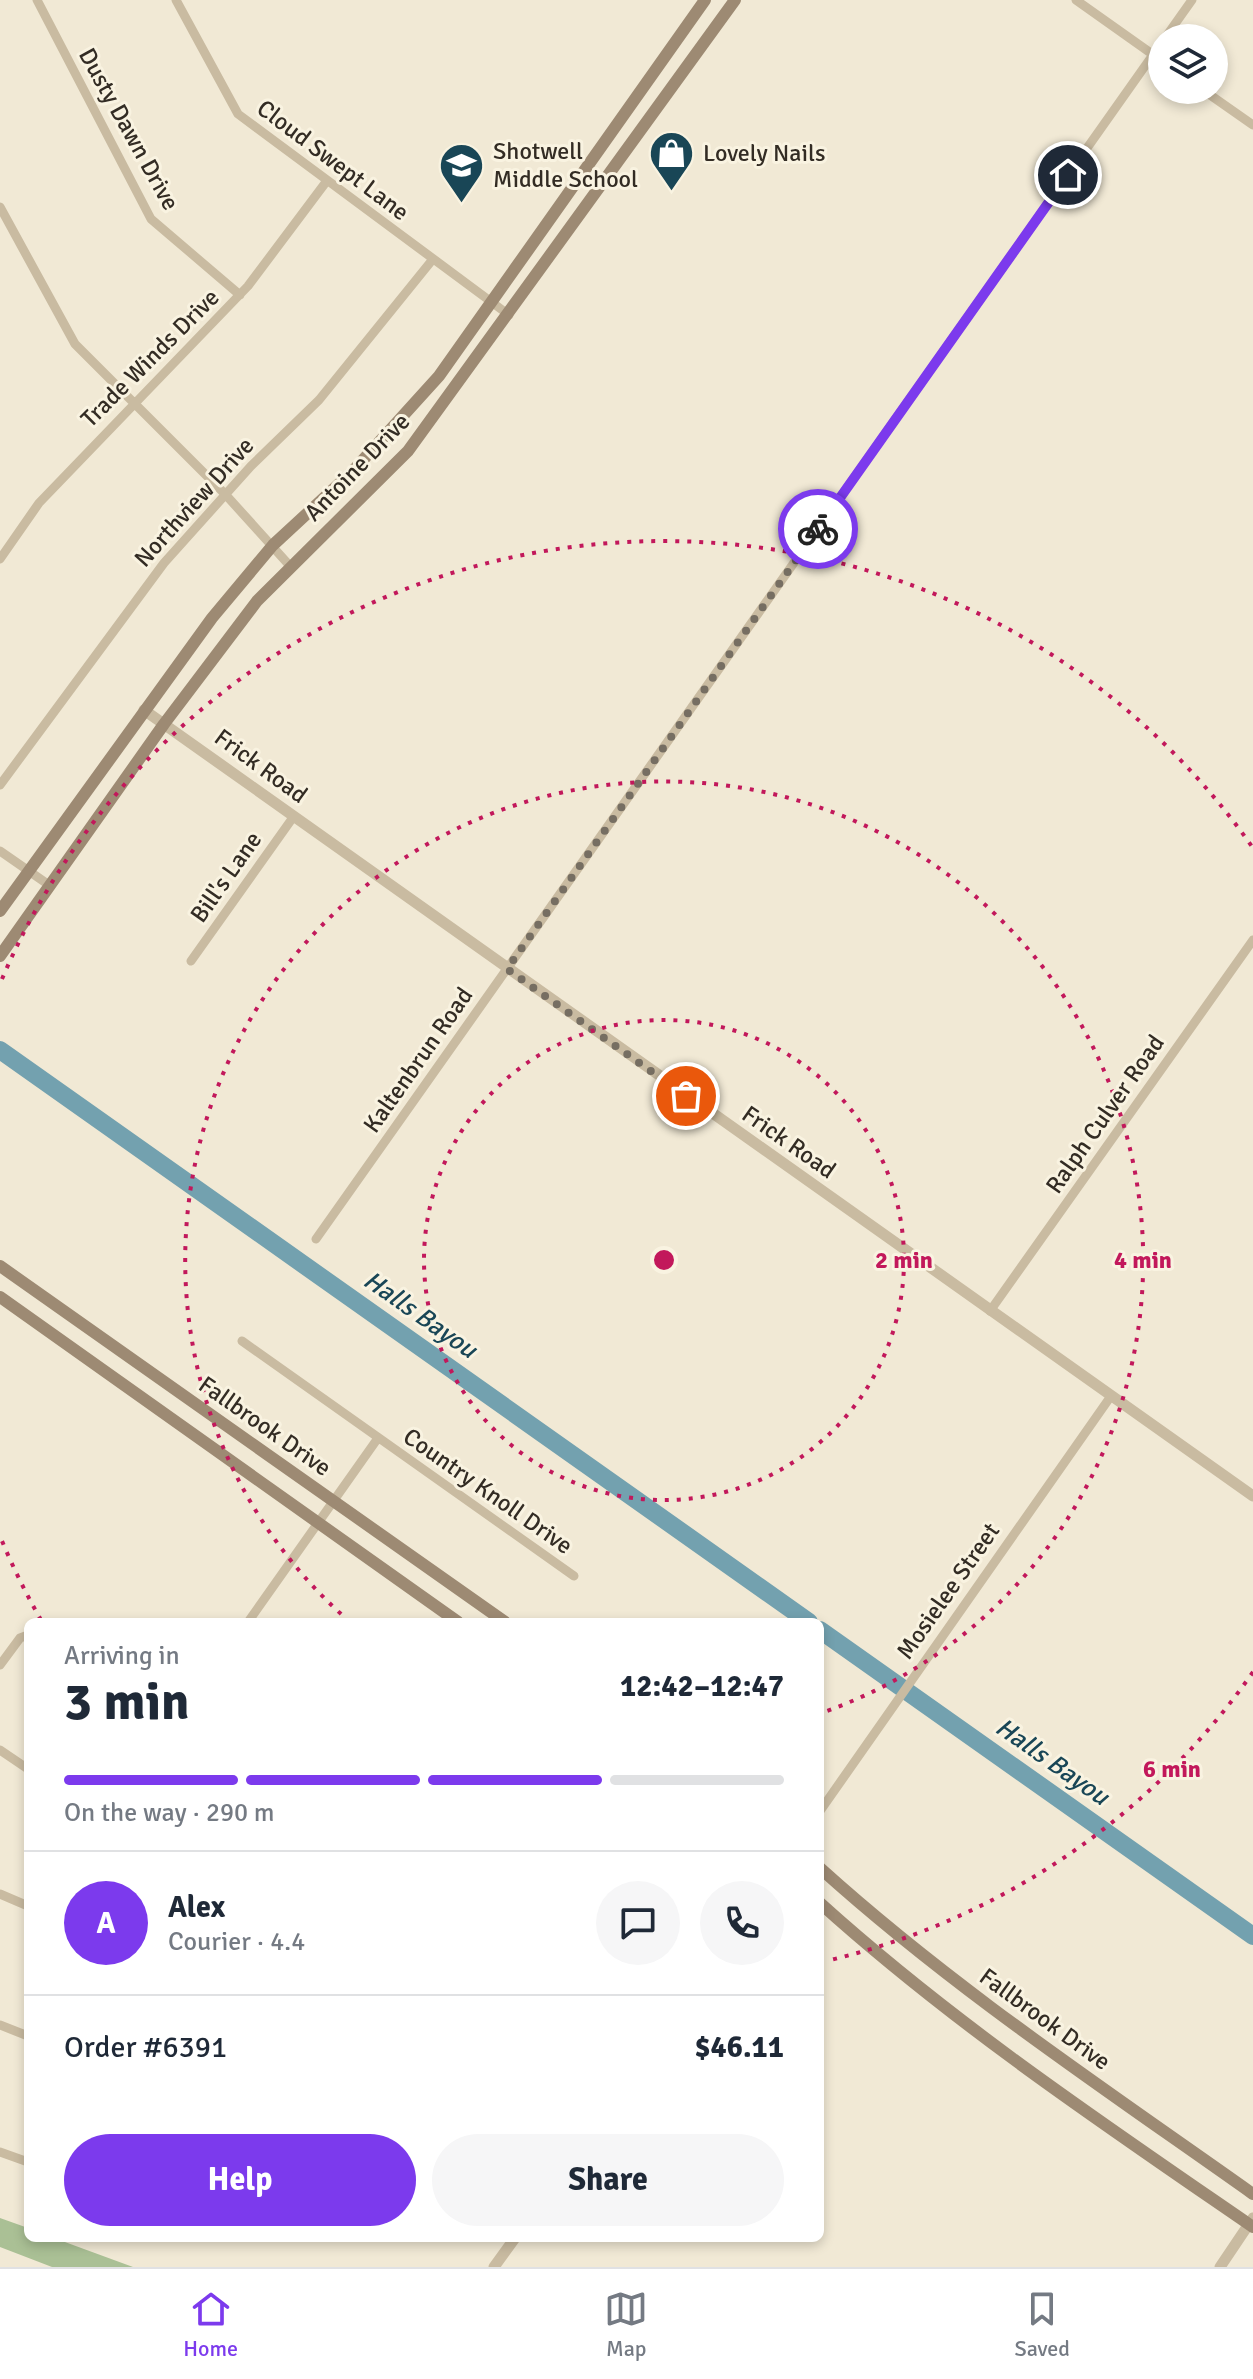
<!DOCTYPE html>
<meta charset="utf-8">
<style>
body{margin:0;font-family:Signika,sans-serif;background:#f6f6f7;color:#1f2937;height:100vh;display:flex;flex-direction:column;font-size:30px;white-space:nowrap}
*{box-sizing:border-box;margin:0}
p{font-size:26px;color:#747a83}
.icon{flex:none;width:44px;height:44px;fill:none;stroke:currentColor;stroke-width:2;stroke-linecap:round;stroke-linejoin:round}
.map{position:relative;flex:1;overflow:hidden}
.drawer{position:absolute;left:24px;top:1618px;width:800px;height:624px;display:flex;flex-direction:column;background:#fff;border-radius:12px;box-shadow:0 4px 12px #0003}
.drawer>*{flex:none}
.controls{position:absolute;left:1148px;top:24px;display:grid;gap:16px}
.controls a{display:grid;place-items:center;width:80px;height:80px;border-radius:50%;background:#fff;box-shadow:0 4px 12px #0003;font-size:40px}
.pin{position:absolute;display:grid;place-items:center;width:68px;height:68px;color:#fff;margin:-34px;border:4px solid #fff;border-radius:50%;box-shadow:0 2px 8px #0007}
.courier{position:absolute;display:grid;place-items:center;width:80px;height:80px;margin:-40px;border:6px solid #7c3aed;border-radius:50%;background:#fff;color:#222;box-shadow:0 2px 10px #0007}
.overview em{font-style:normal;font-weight:700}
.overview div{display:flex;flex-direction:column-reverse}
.overview{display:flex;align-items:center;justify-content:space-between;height:136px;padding:0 40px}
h1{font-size:52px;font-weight:700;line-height:60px}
.bar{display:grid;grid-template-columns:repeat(4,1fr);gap:12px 8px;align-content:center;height:96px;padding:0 40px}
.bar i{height:10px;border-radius:6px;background:#e0e1e3}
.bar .current{background:#7c3aed}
.bar p{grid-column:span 4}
.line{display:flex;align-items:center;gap:20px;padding:0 40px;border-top:2px solid #e0e1e3}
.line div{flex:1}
.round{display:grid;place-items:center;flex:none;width:84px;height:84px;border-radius:42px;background:#f6f6f7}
.action{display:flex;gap:16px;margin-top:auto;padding:16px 40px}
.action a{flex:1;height:92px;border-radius:48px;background:#7c3aed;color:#fff;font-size:32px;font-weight:700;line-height:92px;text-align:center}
.action a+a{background:#f6f6f7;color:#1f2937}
.tab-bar{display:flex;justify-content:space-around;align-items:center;height:112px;border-top:2px solid #e0e1e3;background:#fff;font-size:22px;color:#747a83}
.tab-bar a{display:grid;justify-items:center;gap:4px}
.tab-bar .current{color:#7c3aed}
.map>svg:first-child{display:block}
.green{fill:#aac095}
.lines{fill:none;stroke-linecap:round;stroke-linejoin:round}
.river{stroke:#73a1af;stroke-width:18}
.minor{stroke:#c9bba1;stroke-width:9}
.tertiary{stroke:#c9bba1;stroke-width:11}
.secondary{stroke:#9d8a73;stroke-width:12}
.done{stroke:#766e62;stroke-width:8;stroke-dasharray:0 14.4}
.route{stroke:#7c3aed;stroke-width:10}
.ring{fill:none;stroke:#c2185b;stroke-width:4;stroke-dasharray:4 8}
.labels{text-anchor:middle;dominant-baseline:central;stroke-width:6;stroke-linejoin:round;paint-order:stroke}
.street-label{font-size:24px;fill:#332c24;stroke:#f9f3e1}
.poi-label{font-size:24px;fill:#332c24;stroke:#f9f3e1;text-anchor:start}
.water-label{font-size:26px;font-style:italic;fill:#194656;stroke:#f9f3e1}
.centre{fill:#c2185b;stroke:#f9f3e1;stroke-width:4}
.ring-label{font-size:24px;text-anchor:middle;font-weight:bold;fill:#c2185b;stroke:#f9f3e1;stroke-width:6;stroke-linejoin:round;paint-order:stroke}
</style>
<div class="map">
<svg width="1253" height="2267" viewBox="0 0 1253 2267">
<rect width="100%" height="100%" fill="#f1e9d5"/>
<path class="green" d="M0,2218L28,2228V2238H54L133,2267H52L0,2247Z"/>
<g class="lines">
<path class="river" d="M0,1050L809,1622
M820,1630L1253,1936"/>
<path class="minor" d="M37,0L151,219L240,295
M176,0L238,114L509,315
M1076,0L1162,61
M1165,38L1192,0
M1203,90L1253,125
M0,207L75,344L225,494L290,566
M0,559L39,503L248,286L326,182
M0,785L164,563L251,466L319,400L433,259
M0,851L49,885
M191,961L294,816
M316,1239L1162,42
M990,1311L1253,940
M242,1341L574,1576
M248,1622L378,1438
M0,1665L20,1638L28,1635
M0,1750L28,1769
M820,1811L1111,1396
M0,1894L28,1906
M0,2025L28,2036
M0,2152L28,2162"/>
<path class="tertiary" d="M144,710L1253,1496
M494,2267L515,2238
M1220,2267L1253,2218"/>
<path class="secondary" d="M0,911L212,618L273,545L352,472L439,376L705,0
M0,956L164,724L257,601L408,451L735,0
M0,1266L505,1622
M0,1297L458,1622
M820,1868C954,1989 1105,2089 1253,2194
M820,1903C954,2024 1105,2125 1253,2227"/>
</g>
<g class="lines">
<path class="done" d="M686,1096L507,969L818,529"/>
<path class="route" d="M818,529L1068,175"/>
</g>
<g class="ring">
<circle cx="664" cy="1260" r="240"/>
<path d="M350 1622A479 479 0 1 1 824 1712"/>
<path d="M1253 1672A719 719 0 0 1 826 1961M41 1620A719 719 0 0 1 2 1541M2 979A719 719 0 0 1 1253 848"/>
</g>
<defs>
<symbol id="shop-pin" viewBox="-11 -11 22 30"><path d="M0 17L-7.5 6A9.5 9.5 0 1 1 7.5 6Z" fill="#194656" stroke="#f9f3e1"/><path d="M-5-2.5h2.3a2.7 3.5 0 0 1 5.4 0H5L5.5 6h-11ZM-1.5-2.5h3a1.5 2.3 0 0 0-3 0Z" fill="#fff"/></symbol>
<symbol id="school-pin" viewBox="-11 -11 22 30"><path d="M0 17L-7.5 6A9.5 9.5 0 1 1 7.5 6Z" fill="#194656" stroke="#f9f3e1"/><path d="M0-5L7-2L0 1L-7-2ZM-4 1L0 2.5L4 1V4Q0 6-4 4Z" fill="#fff"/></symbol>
</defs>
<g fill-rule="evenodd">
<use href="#shop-pin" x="646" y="128" width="51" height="69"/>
<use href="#school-pin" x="436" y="140" width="51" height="69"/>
</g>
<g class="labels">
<g class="street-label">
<text transform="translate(129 129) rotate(61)">Dusty Dawn Drive</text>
<text transform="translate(333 160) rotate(37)">Cloud Swept Lane</text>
<text transform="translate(150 358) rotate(-45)">Trade Winds Drive</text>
<text transform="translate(357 467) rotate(-46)">Antoine Drive</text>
<text transform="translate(194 502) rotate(-48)">Northview Drive</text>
<text transform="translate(261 766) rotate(36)">Frick Road</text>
<text transform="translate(226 877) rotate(-55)">Bill's Lane</text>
<text transform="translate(418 1060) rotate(-55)">Kaltenbrun Road</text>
<text transform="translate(1105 1114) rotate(-55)">Ralph Culver Road</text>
<text transform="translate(789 1142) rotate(35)">Frick Road</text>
<text transform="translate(265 1426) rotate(35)">Fallbrook Drive</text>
<text transform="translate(488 1491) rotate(35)">Country Knoll Drive</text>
<text transform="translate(948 1591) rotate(-55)">Mosielee Street</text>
<text transform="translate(1045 2019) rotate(36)">Fallbrook Drive</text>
</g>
<g class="poi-label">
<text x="493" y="151">Shotwell<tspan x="493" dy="28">Middle School</tspan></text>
<text x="703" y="153">Lovely Nails</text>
</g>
<g class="water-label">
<text transform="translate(420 1315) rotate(35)">Halls Bayou</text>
<text transform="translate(1052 1762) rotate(35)">Halls Bayou</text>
</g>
</g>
<circle cx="664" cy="1260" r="12" class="centre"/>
<g class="ring-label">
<text x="904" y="1268">2 min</text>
<text x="1143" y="1268">4 min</text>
<text x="1172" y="1777">6 min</text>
</g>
</svg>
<div class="controls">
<a><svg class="icon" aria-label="layers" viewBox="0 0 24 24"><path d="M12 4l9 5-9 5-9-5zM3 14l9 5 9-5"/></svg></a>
</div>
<div class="pin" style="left:686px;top:1096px;background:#ea580c"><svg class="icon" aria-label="bag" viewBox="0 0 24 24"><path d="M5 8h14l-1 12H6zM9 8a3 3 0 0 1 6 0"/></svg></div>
<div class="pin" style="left:1068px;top:175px;background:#1f2937"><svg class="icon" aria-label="home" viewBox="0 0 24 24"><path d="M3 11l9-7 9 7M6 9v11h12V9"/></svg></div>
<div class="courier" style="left:818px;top:529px"><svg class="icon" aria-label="bike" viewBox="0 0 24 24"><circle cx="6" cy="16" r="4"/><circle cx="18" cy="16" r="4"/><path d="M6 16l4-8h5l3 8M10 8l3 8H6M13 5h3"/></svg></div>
<section class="drawer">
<div class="overview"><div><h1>3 min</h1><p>Arriving in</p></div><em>12:42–12:47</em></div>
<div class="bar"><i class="current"></i><i class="current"></i><i class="current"></i><i></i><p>On the way · 290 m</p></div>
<div class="line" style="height:144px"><b class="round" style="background:#7c3aed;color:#fff">A</b><div><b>Alex</b><p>Courier · 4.4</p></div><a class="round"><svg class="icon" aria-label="chat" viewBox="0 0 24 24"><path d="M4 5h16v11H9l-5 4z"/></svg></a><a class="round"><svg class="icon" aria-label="phone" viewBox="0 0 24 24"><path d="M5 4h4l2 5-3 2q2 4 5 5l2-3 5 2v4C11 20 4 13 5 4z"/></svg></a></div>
<div class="line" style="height:104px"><div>Order #6391</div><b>$46.11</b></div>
<div class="action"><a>Help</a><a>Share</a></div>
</section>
</div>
<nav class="tab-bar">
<a class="current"><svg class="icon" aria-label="home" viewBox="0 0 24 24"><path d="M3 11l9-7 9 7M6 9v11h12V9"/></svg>Home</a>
<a><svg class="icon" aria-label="map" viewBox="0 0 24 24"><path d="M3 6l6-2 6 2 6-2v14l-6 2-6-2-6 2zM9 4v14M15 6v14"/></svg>Map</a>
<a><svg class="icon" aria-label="saved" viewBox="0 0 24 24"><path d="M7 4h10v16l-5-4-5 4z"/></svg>Saved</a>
</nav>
